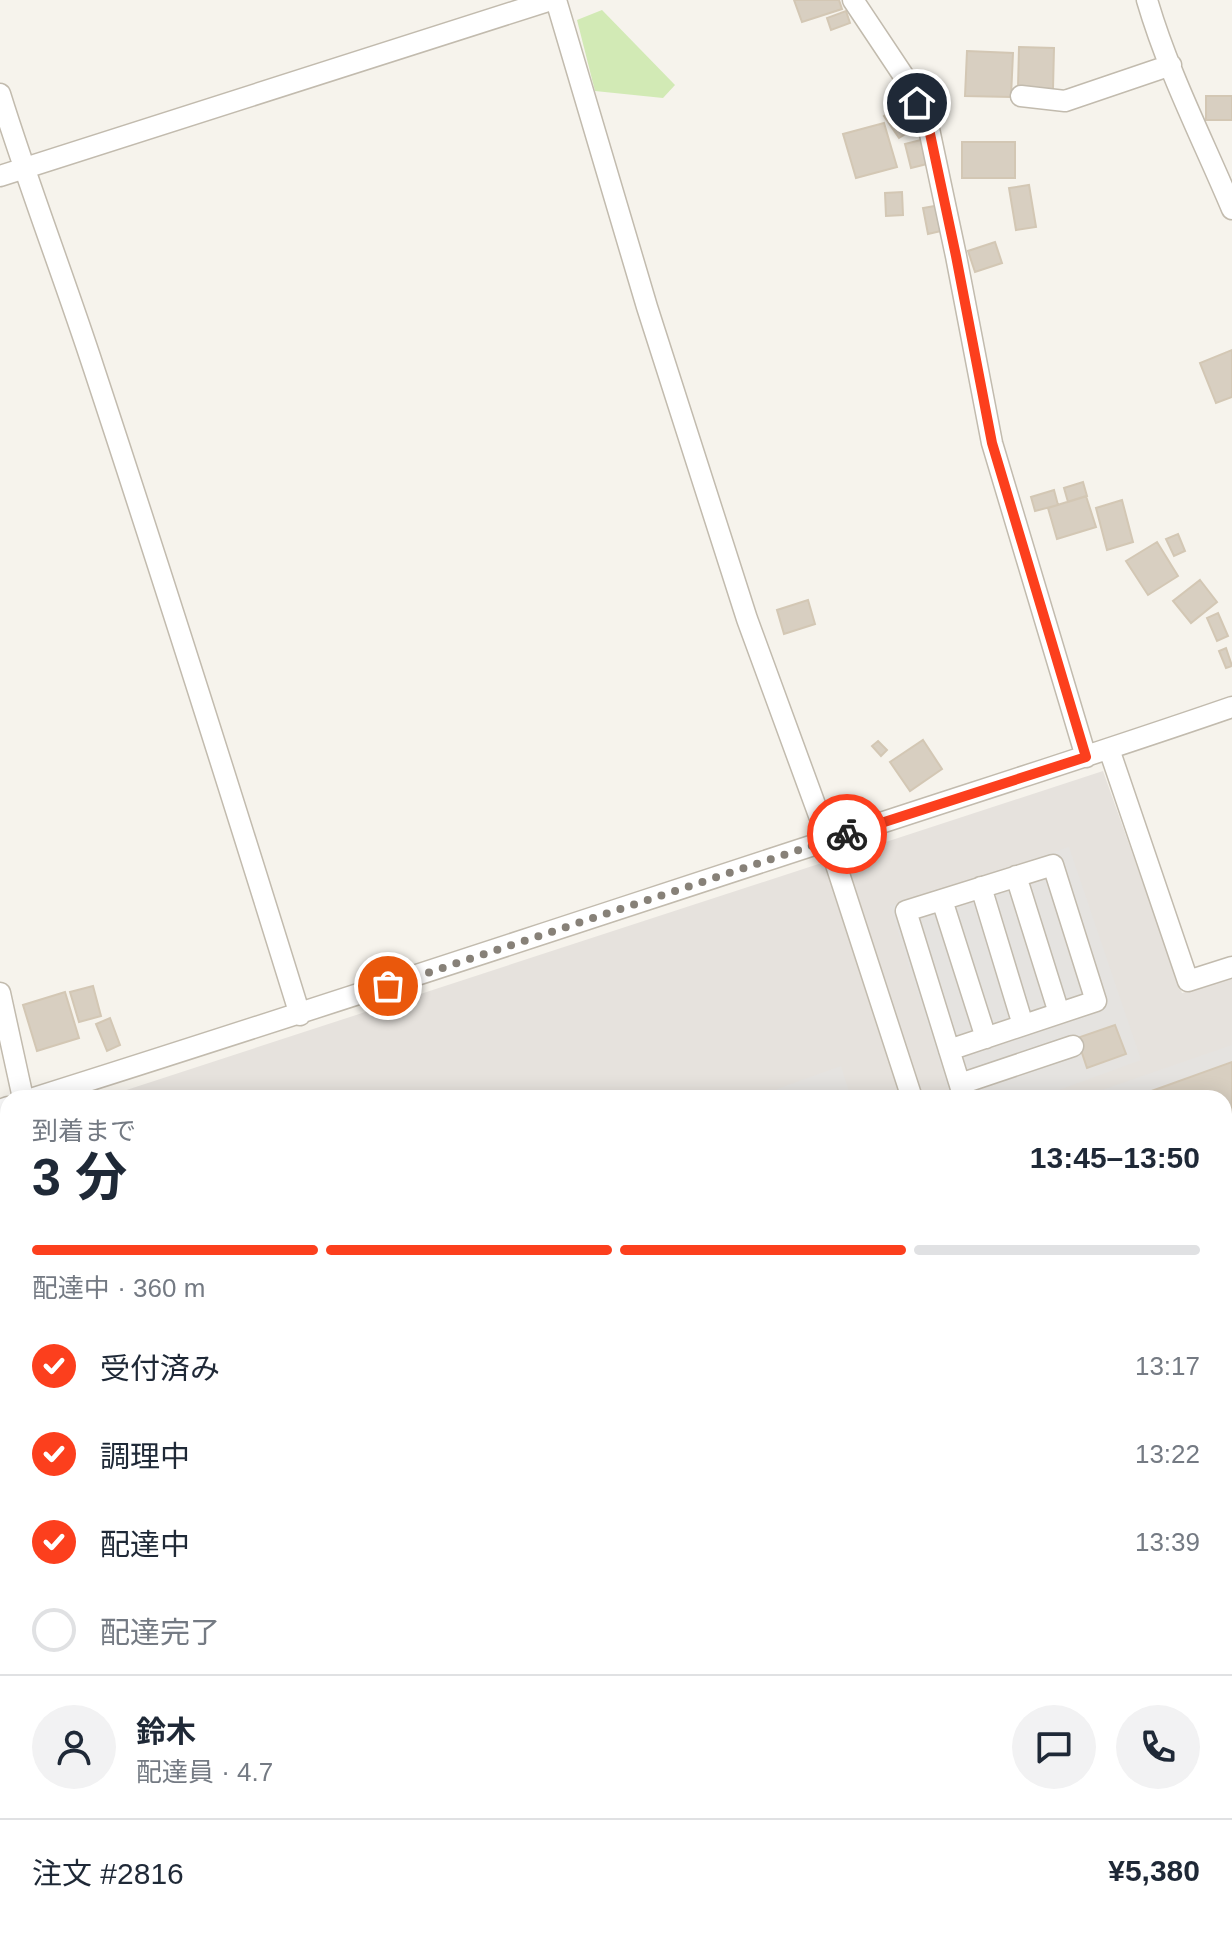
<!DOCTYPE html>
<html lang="ja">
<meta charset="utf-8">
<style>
body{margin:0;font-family:Arial,"Noto Sans JP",sans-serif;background:#f2f2f3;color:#1f2937;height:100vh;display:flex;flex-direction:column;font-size:30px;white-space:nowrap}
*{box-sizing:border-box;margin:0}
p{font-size:26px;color:#747a83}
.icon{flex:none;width:44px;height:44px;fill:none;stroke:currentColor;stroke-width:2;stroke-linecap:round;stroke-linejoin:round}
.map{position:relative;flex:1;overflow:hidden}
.drawer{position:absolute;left:0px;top:1090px;width:1232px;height:848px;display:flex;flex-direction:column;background:#fff;border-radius:24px 24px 0 0;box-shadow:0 4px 20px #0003}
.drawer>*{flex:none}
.pin{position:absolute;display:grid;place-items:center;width:68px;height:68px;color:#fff;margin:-34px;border:4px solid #fff;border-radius:50%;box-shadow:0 2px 8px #0007}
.courier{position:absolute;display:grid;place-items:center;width:80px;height:80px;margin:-40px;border:6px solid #fc3f1d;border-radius:50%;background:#fff;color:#222;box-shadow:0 2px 10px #0007}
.overview em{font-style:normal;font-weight:700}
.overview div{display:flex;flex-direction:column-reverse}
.overview{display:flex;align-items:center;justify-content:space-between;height:136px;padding:0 32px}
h1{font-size:52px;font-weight:700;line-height:60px}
.bar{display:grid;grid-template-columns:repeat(4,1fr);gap:12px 8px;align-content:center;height:96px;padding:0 32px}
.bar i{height:10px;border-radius:6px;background:#e0e1e3}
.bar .selected{background:#fc3f1d}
.bar p{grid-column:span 4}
.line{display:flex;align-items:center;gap:20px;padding:0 32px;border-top:2px solid #e0e1e3}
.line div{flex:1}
.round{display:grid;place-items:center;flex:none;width:84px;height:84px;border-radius:42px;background:#f2f2f3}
ol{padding:0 32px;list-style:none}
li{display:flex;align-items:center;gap:24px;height:88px}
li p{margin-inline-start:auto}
li .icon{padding:8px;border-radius:50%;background:#fc3f1d;color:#fff;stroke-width:4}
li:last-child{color:#747a83}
li i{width:44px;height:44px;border:4px solid #e0e1e3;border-radius:50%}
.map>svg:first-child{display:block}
.industrial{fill:#e6e2dd}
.green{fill:#d2eab5}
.parking{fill:#e5e3e0}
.building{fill:#d8cfc1;stroke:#d3c7b4;stroke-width:2}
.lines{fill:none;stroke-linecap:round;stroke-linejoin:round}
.minor-casing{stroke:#c2bbae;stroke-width:23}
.minor{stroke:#fff;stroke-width:20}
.done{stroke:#878178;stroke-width:8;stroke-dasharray:0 14.4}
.route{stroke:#fc3f1d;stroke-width:10}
</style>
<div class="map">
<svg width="1232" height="1938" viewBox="0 0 1232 1938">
<rect width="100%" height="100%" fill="#f6f3ec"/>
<path class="industrial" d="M1103,771L1182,993L1232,977V1938H548L543,1930H1224V1098H102Z"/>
<path class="green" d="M602,10L675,85L663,98L595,91L577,20Z"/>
<path class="parking" d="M1069,847L1141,1060L1037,1098H951L890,906Z
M1232,1045V1354L1224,1357V1098H1079Z
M841,1066L851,1098H780L777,1089Z
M637,1930H697L700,1938H640L637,1935Z"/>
<path class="building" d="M794,0H839L842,9L802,22Z
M846,11L850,23L831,30L827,18Z
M1019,47L1054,48L1053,89L1018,88Z
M967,51L1013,53L1011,97L965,96Z
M1206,96H1232V120H1206Z
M905,104L919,126L899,138L884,116Z
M884,123L897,167L856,178L843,134Z
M921,140L927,164L911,168L905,144Z
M962,142H1015V178H962Z
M1029,185L1036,227L1016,230L1009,188Z
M902,192L903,215L886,216L885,193Z
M935,206L941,231L928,234L923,208Z
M995,242L1002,263L975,272L968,251Z
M1232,350V397L1216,403L1200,363Z
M1083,482L1087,496L1068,502L1064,488Z
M1054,490L1058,505L1035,511L1031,497Z
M1086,496L1096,527L1057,539L1048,508Z
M1122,500L1133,542L1107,550L1096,508Z
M1178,534L1185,551L1174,556L1166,539Z
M1157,542L1178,576L1148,595L1126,561Z
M1200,580L1217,602L1191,623L1173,601Z
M808,600L815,624L784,634L777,610Z
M1218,613L1228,636L1217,641L1207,618Z
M1226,648L1232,666L1226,668L1219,651Z
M923,740L942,769L910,791L890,762Z
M878,741L887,750L881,756L872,746Z
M93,986L101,1016L79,1022L70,992Z
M65,992L79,1038L37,1051L23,1005Z
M110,1018L120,1045L107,1051L96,1024Z
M1115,1025L1126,1054L1087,1068L1077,1038Z
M1232,1062V1339L1224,1342V1098H1132Z
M4,1860L8,1865V1903L5,1905L0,1900V1863Z
M1224,1897L1232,1924V1938H700L697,1930H1224Z
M69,1930H93V1936L69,1935Z
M488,1932L491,1938H468Z"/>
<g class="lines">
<defs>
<path id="minor" d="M556,0L647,307L747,619L828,840L912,1098
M853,0L905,78L929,129L956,256L992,443L1086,757
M1147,0C1168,72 1203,140 1232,209
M0,94C29,187 64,277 94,369C165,584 233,799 300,1015
M1021,96L1065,101L1171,65
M0,176L551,0
M1109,749L1188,981L1232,967
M1016,876L1059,1013
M981,887L1023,1025
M942,900L986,1038
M0,993L23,1098
M949,1050L1096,1001L1053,865L906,911L964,1098
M960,1084L1073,1046
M34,1098C298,1015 560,928 823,842C959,797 1096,754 1232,707
M0,1110L8,1107
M0,1227L8,1271
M1224,1414L1232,1411
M1224,1441L1232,1467
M0,1598L8,1611
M1224,1714L1232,1711
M1224,1858L1232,1885
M206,1930L211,1938
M360,1930L365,1938
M517,1930L523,1938"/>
</defs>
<use href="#minor" class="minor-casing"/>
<use href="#minor" class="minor"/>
</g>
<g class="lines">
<path class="done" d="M388,986L847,834"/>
<path class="route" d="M847,834L1086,757L992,443L956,256L929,129L917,103"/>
</g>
</svg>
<div class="pin" style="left:388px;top:986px;background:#ea580c"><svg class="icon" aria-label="bag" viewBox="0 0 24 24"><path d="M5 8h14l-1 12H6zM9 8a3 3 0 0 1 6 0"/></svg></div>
<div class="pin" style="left:917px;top:103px;background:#1f2937"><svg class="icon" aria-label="home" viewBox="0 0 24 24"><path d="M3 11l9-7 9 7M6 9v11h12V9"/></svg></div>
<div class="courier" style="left:847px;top:834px"><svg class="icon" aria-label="bike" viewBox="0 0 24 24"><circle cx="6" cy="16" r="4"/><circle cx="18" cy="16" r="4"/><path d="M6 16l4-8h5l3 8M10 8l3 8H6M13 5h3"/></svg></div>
<section class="drawer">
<div class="overview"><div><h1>3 分</h1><p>到着まで</p></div><em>13:45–13:50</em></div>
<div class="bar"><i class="selected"></i><i class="selected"></i><i class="selected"></i><i></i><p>配達中 · 360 m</p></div>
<ol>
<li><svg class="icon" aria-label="check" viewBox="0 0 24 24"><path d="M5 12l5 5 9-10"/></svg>受付済み<p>13:17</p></li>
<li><svg class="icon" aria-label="check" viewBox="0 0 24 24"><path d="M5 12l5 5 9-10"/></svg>調理中<p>13:22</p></li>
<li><svg class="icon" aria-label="check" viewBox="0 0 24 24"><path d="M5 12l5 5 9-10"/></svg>配達中<p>13:39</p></li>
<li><i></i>配達完了</li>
</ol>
<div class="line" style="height:144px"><a class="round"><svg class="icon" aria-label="person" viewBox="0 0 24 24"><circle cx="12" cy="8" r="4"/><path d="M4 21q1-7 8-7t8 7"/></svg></a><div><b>鈴木</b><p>配達員 · 4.7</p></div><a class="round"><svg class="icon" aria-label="chat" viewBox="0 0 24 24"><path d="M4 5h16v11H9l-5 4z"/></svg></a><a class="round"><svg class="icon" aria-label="phone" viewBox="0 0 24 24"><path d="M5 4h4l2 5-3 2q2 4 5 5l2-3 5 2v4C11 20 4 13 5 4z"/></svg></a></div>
<div class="line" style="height:104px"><div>注文 #2816</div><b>¥5,380</b></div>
</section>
</div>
